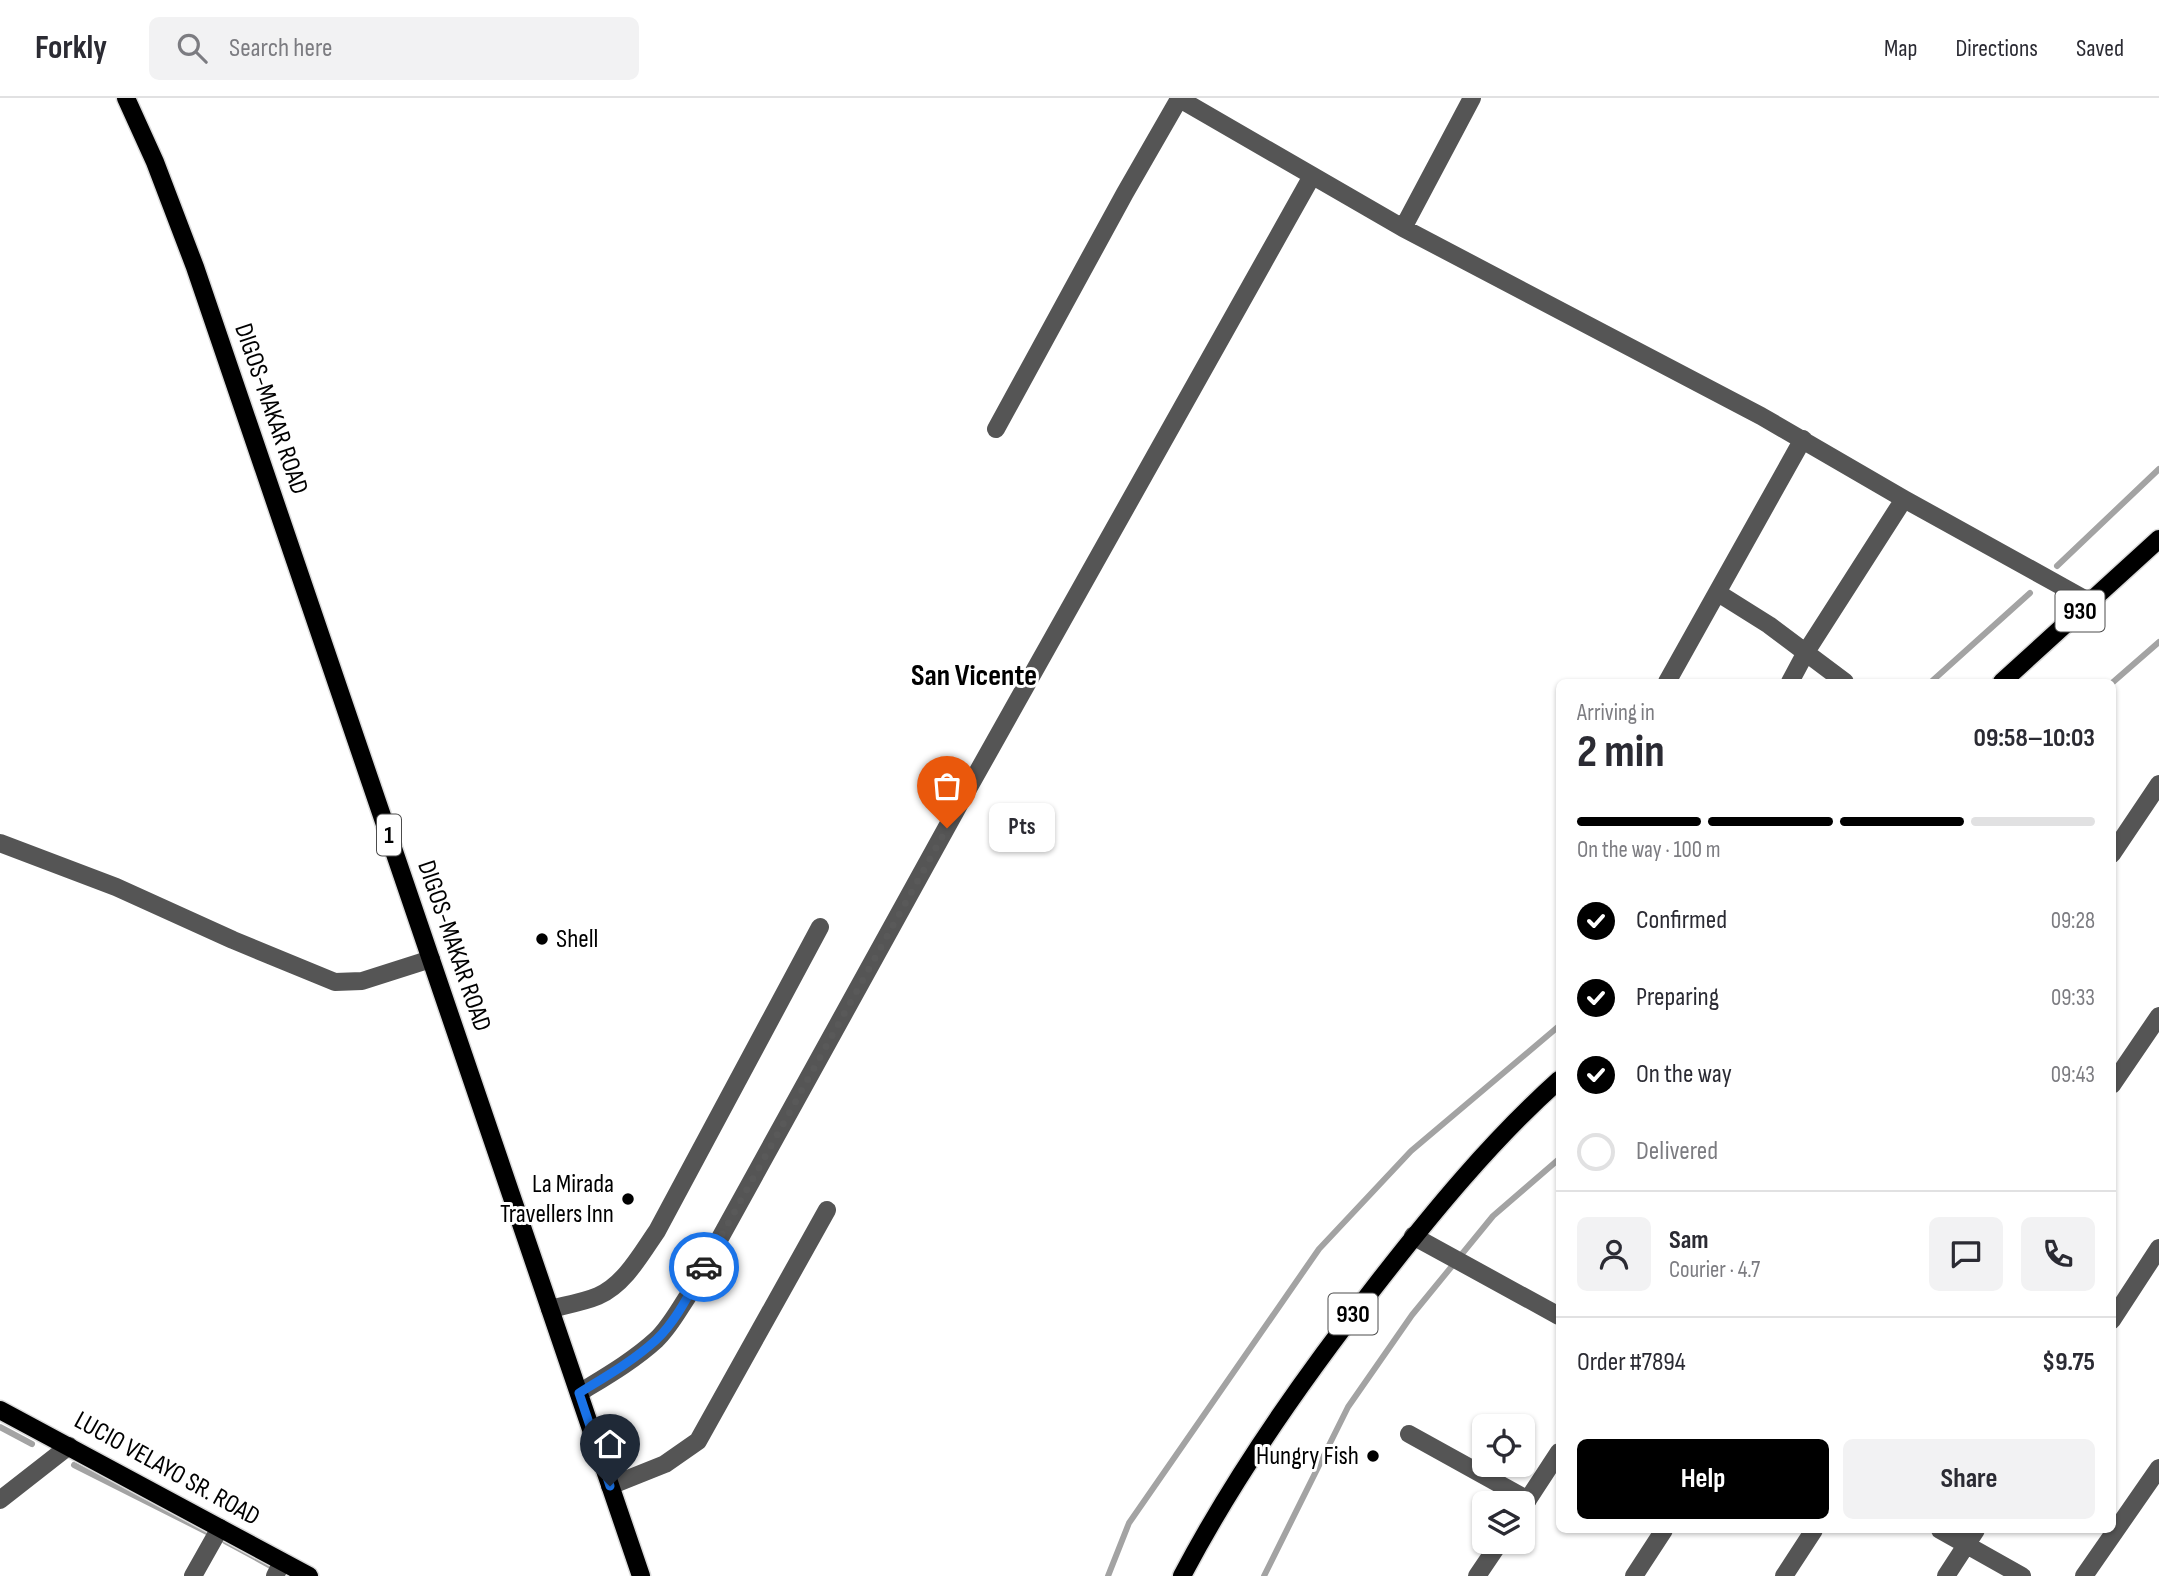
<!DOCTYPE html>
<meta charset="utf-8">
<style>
body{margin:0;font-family:"Sofia Sans Condensed",sans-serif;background:#f2f2f3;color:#2b2b33;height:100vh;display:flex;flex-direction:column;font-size:26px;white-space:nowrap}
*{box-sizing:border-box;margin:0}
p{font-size:23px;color:#7c7c81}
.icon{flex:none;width:38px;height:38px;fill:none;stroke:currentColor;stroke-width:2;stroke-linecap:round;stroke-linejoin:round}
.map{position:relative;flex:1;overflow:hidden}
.details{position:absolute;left:1556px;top:581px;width:560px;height:854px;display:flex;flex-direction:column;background:#fff;border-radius:10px;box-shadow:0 2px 5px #0004}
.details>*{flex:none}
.fabs{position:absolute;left:1472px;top:1316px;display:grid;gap:14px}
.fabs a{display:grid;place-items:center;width:63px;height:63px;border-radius:10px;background:#fff;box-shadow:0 2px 5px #0004;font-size:35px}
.pin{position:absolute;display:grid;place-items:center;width:60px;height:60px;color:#fff;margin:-72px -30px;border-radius:50% 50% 50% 0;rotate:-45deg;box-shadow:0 0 7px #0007}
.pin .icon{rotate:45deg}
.courier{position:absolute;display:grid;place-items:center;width:70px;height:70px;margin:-35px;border:5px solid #1a73e8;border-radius:50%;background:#fff;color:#222;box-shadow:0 2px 9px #0007}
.bubble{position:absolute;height:49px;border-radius:10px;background:#fff;box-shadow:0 2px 5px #0004;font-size:23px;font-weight:700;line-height:49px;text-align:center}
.summary em{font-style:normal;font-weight:700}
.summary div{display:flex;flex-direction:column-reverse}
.summary{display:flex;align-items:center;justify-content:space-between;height:119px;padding:0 21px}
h1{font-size:46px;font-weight:700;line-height:52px}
.bar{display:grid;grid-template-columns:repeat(4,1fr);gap:10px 7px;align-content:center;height:84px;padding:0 21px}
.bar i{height:9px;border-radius:5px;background:#e1e1e2}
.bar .current{background:#000}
.bar p{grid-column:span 4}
.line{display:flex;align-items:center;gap:18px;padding:0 21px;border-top:2px solid #e1e1e2}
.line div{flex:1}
.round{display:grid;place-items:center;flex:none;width:74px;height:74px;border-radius:10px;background:#f2f2f3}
ol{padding:0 21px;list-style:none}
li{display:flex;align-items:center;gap:21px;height:77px}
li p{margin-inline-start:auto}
li .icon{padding:7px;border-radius:50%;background:#000;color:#fff;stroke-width:4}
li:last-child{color:#7c7c81}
li i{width:38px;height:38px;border:4px solid #e1e1e2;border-radius:50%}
.button{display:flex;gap:14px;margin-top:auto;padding:14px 21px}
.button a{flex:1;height:80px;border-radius:10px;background:#000;color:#fff;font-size:28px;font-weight:700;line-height:80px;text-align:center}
.button a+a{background:#f2f2f3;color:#2b2b33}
header{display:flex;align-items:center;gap:42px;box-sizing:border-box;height:98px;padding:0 35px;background:#fff;border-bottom:2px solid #e1e1e2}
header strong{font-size:33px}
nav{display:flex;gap:38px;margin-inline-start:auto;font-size:24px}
.search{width:490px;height:63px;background:#f2f2f3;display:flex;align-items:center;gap:18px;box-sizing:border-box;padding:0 24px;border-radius:10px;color:#7c7c81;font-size:26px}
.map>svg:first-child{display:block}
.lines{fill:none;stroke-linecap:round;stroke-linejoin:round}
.stream{stroke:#a3a3a3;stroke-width:6}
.major-casing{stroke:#dbdbdb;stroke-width:21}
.minor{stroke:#555;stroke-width:18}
.major{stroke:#000;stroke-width:18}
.done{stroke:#595959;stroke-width:7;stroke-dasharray:0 12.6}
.route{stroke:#1a73e8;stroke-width:9}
.poi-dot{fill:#000;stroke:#fff;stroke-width:2.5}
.labels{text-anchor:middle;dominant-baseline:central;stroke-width:6;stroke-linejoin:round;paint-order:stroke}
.shield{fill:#fff;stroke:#4c4c4c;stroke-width:2}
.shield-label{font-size:24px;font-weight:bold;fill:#000}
.street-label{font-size:26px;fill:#000;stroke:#fff}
.poi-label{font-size:26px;fill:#000;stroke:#fff;text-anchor:end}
.quarter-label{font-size:30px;font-weight:bold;fill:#000;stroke:#fff}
</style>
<header>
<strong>Forkly</strong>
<div class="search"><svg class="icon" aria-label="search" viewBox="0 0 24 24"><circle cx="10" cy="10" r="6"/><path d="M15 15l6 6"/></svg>Search here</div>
<nav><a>Map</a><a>Directions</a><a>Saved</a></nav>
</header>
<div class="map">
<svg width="2159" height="1478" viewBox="0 0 2159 1478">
<rect width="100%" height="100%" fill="#fff"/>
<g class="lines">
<path class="stream" d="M2057,468L2159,371
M1931,584L2030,495
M2112,585L2159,544
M0,1329L32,1346
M74,1367L209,1435
M225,1443L269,1467
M1108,1478L1129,1425L1319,1151L1411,1053L1559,928
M1264,1478L1348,1309L1412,1217L1493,1118L1559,1061"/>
<defs>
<path id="major" d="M126,0L155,64L195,169L641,1478
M2002,584L2159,441
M0,1312L309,1478
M1182,1478C1236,1375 1304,1279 1376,1187C1432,1115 1491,1043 1559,982"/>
</defs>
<use href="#major" class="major-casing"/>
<path class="minor" d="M1178,0L1403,130L1761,318L1904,401L2090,504
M1403,130L1472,0
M996,331L1125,95L1179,1
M1718,495L1769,527L1845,584
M1667,584L1803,341
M1790,584L1806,554L1904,401
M0,745L116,789L233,842L335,884L362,883L431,861
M2112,756L2159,686
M2112,987L2159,918
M1413,1138L1559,1218
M550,1211C566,1207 584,1204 598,1198C625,1186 641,1156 657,1133L820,829
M2112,1222L2159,1150
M579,1295C605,1279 633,1263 656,1242C669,1230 678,1213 688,1198L959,707L1312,78
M1409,1336L1528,1402
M610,1388L665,1366L698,1343L827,1112
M0,1402L69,1348
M1523,1409L1559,1354
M1940,1432L2022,1478
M193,1478L220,1430
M275,1478L282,1464
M1477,1478L1500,1444
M1634,1478L1664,1432
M1784,1478L1814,1432
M1946,1478L1976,1432
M2084,1478L2159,1370"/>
<use href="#major" class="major"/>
</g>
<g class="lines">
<path class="done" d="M704,1169L947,730"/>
<path class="route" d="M610,1388L579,1295C605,1279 633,1263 656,1242C677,1222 690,1194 704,1169"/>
</g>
<g class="poi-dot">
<circle cx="542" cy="841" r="7"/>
<circle cx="628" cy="1101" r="7"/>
<circle cx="1373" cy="1358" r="7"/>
</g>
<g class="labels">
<g class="shield">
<rect x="2055.5" y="492.5" width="49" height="41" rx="5"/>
<rect x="377" y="716.5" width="24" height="41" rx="5"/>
<rect x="1328.5" y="1195.5" width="49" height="41" rx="5"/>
</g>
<g class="shield-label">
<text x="2080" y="513">930</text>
<text x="389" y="737">1</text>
<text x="1353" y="1216">930</text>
</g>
<g class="street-label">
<text transform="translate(271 311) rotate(71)">DIGOS-MAKAR ROAD</text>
<text transform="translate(454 848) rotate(71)">DIGOS-MAKAR ROAD</text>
<text transform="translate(167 1371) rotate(29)">LUCIO VELAYO SR. ROAD</text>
</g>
<g class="poi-label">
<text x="556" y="841" text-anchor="start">Shell</text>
<text x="614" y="1086">La Mirada<tspan x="614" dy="30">Travellers Inn</tspan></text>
<text x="1359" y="1358">Hungry Fish</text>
</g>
<g class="quarter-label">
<text x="974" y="578">San Vicente</text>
</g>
</g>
</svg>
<div class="fabs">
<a><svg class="icon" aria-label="locate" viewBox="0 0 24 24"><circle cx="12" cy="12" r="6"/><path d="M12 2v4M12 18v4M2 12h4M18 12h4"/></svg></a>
<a><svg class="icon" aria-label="layers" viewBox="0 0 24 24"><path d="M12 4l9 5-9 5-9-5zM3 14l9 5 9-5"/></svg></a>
</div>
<div class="pin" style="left:947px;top:730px;background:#ea580c"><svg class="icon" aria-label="bag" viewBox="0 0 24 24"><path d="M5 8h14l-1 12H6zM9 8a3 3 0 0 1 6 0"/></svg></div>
<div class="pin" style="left:610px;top:1388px;background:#1f2937"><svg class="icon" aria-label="home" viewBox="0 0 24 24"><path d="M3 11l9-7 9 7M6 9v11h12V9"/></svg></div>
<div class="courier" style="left:704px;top:1169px"><svg class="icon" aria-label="car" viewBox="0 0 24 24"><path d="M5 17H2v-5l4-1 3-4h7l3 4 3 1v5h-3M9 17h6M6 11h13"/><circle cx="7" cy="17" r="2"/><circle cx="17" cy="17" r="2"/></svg></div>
<div class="bubble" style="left:989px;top:705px;width:66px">Pts</div>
<section class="details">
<div class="summary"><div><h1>2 min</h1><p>Arriving in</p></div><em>09:58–10:03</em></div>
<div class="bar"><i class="current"></i><i class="current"></i><i class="current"></i><i></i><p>On the way · 100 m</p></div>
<ol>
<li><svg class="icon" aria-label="check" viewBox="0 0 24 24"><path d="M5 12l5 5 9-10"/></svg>Confirmed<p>09:28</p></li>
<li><svg class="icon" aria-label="check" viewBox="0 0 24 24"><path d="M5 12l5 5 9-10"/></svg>Preparing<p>09:33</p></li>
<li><svg class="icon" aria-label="check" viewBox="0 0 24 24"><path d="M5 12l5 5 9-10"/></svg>On the way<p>09:43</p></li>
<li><i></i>Delivered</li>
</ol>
<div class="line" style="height:126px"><a class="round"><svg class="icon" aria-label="person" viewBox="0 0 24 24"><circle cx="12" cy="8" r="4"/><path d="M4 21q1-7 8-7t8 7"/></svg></a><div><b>Sam</b><p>Courier · 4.7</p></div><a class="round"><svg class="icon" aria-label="chat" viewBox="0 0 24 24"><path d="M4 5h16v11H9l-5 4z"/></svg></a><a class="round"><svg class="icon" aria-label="phone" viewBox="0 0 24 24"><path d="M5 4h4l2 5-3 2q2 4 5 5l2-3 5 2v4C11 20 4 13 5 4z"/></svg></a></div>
<div class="line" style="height:91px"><div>Order #7894</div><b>$9.75</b></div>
<div class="button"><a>Help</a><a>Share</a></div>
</section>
</div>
